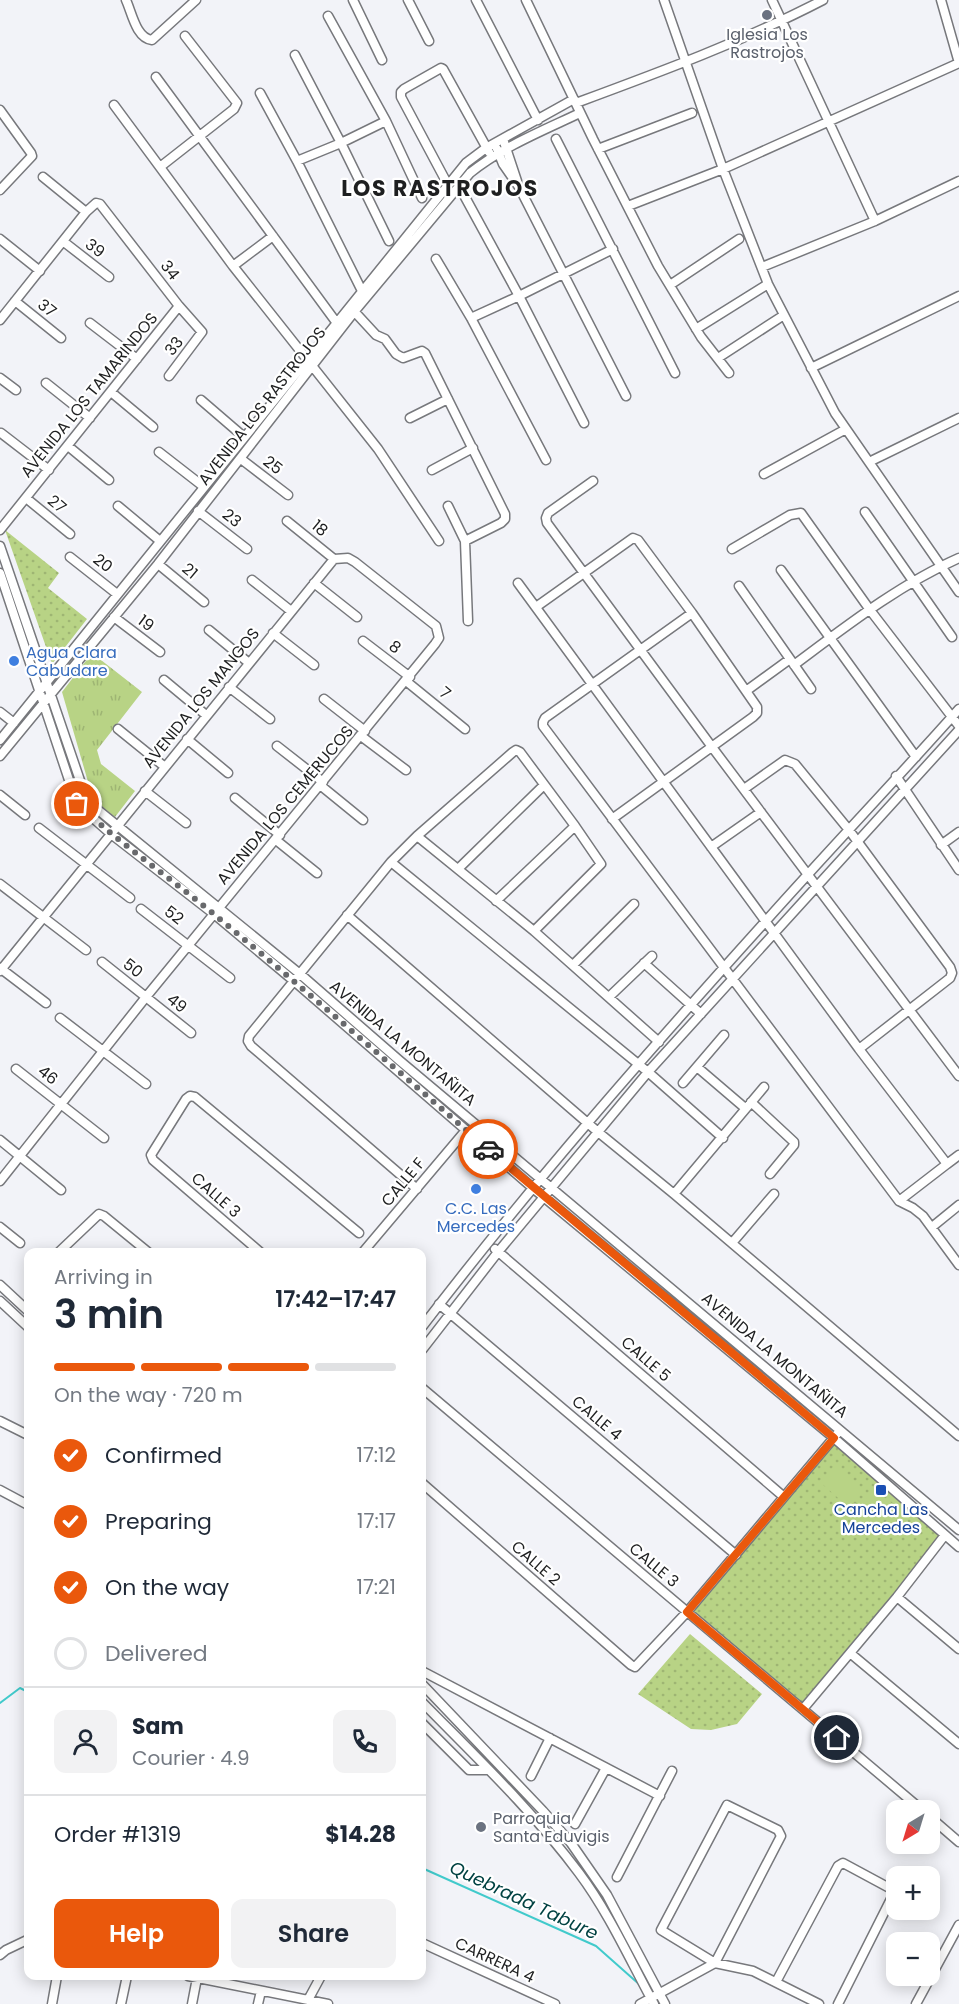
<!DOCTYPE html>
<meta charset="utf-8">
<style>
body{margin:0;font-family:Poppins,sans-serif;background:#f2f2f3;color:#1f2937;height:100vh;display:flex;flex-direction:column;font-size:22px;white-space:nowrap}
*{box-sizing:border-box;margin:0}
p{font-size:20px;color:#747a83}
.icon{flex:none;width:33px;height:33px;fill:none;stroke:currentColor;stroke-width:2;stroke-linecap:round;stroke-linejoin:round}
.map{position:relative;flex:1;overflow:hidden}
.drawer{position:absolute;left:24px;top:1248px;width:402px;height:732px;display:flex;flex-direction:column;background:#fff;border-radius:12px;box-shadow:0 3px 15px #0003}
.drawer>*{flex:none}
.needle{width:39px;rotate:218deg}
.controls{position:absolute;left:886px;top:1800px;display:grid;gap:12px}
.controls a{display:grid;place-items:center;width:54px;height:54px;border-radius:12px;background:#fff;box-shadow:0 3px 15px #0003;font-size:30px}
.pin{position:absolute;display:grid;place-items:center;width:51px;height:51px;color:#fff;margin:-26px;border:3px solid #fff;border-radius:50%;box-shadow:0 2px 6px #0007}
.courier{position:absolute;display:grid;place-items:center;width:60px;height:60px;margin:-30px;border:4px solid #ea580c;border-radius:50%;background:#fff;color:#222;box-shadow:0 2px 8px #0007}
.headline em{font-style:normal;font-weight:600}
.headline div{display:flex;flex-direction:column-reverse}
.headline{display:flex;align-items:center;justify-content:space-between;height:102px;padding:0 30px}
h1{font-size:39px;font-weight:600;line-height:45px}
.bar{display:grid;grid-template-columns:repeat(4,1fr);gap:9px 6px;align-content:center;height:72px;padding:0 30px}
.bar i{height:8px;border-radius:4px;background:#e0e1e3}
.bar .on{background:#ea580c}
.bar p{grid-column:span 4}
.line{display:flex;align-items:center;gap:15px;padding:0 30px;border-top:2px solid #e0e1e3}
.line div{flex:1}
.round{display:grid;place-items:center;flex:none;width:63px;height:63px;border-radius:12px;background:#f2f2f3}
ol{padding:0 30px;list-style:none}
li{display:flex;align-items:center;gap:18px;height:66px}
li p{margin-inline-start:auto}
li .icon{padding:6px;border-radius:50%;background:#ea580c;color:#fff;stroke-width:4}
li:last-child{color:#747a83}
li i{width:33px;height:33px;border:3px solid #e0e1e3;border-radius:50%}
.primary-button{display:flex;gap:12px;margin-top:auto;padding:12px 30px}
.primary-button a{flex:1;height:69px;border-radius:12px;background:#ea580c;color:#fff;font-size:24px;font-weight:600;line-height:69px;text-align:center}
.primary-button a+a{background:#f2f2f3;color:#1f2937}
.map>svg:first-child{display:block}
.grass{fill:url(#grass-tufts)}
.park{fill:url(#park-dots)}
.garden{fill:#b8d385}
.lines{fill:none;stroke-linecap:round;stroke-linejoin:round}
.stream{stroke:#41cacb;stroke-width:2}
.minor-casing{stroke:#77787c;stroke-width:11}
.minor{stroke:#fff;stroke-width:8}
.done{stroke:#68696c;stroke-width:6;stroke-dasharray:0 10.8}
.route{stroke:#ea580c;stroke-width:8}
.worship-dot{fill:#6b7280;stroke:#fff;stroke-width:2}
.shop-dot{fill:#3f7fe0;stroke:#fff;stroke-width:2}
.transit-dot{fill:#1a4fb4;stroke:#fff;stroke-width:2}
.labels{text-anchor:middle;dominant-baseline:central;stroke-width:4.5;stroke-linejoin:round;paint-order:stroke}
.worship-label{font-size:16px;fill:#5b616d;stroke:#fff}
.street-label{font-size:16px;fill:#1e1f20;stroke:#fff}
.shop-label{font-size:16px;fill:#366cbe;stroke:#fff;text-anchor:start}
.transit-label{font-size:16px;fill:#164399;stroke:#fff}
.water-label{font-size:18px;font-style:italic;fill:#014242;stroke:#fff}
.district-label{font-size:22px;font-weight:bold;letter-spacing:1.5px;fill:#1e1f20;stroke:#fff}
</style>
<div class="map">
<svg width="959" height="2004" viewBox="0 0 959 2004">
<defs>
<pattern id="grass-tufts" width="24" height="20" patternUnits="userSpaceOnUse" patternTransform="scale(1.5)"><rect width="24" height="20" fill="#b8d385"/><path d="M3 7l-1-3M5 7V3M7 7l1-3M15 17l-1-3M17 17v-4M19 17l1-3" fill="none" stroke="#9eb573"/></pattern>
<pattern id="park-dots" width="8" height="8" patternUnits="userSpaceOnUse" patternTransform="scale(1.5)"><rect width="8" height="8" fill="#b8d385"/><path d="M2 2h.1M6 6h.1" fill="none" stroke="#9eb573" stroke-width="1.8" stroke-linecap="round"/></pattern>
</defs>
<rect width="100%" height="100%" fill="#f2f3f8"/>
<path class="grass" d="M92,653L142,692L97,750L101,764L135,791L115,817L93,799L62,692Z"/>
<path class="park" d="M5,530L59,573L48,588L87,619L52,664Z
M834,1442L941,1535L803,1706L691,1612Z
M690,1634L762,1694L737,1724L711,1730L691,1729L638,1694Z"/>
<path class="garden" d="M834,1466L860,1489L846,1505L820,1482Z
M874,1489L894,1505L871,1535L850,1519Z"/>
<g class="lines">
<path class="stream" d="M0,1703L20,1688L28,1692
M422,1868L596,1946L640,1985"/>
<defs>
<path id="minor" d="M126,0C132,13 136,38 152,40L196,0
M353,0L382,60
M408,0L429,41
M476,0L538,120
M526,0L593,139L658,266L701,337L729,373
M664,0L723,169L768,284L835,413L959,592
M772,0L875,221
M941,0L959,63
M328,16L386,121L422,198
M295,55L341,143L389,241
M156,77L339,326
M260,93L297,161L364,295
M576,103C660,72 744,41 823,0
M114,105L233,266L378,449L439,541
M0,110L31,153L32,156L0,190
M556,139L675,373
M504,142L517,181
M497,149L503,164L519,187L626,396
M598,149L692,113
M297,161L341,143L386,121
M160,167L234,109L237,103L185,36
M43,177L86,212
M448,185L401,97V92L404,89L441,68L443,69L489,152
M465,197L519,296L584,423
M628,206L723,169L959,63
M0,239L40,271
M64,242L109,277
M436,259L471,318L546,460
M233,266L273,236
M762,267L875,221L959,181
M670,285L739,239
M15,301L61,338
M352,309L376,335L385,339L396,354L403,358L422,351L425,353L505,514V519L501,523L465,541L448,506
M471,318L519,296L613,249
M0,320L86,212L96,203L100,204L179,306L202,332L169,376
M90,323L137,359
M696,329L768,284
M718,358L784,315
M811,368L959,296
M0,378L16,390
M46,383L90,418
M111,392L153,427
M201,400L244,437
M410,418L448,399
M1,433L49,470
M68,446L109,480
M159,452L204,487
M241,459L288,495
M869,462L959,418
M432,470L473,448
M764,474L846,429
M593,481L548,513L546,518L547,523L712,747L959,1076
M26,498L70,534
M118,506L160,541
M198,511L247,549
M865,512L952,637
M287,521L334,559
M0,530L179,306
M465,541L468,621
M0,546L87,801L300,974L400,1061L959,1530
M732,549L790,515L801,513L870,610L959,726
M70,557L117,594
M158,564L204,602
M781,570L916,757
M0,573L77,804L111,834L214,914L294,981L534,1189L834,1438L959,1547
M252,580L291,611
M314,583L357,617
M518,583L859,1049L950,978L952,973L950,967L849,830L795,764L785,760L744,789
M739,586L811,689
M536,607L633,538L638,540L692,613L757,707V713L753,717L612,819
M692,613L545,718L543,722V726L899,1201L913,1208L923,1216L959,1265
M114,617L160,652
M209,630L249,663
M273,633L314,665
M363,641L410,677
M794,665C845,627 900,584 959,558
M164,680L206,715
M406,681L465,729
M229,687L270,719
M746,691L790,659
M324,699L365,731
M0,712L14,723
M118,729L165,767
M361,736L406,770
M187,739L228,773
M0,740L466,163L486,148L574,99
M277,746L323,782
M0,756L158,564L354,312L470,173C504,146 542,131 580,113
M896,776L959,870
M320,785L363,820
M145,791L186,823
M0,795L25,815
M235,798L280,835
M39,828L130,898
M417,836L534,931L659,1042
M276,840L317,873
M941,845L959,832
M711,847L761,812
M391,862L648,1072L723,1138
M458,869L544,785
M0,884L86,950
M496,901L575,826
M141,909L230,978
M347,915L598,1132L674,1194L959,1436
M102,962L191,1033
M644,963L701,1014
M573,965L634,904
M0,968L46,1003
M0,971L334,559L348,558L355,562L436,626L439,638L435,644L146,997L0,1181
M609,997L652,956
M60,1018L146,1084
M859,1049L947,1164L899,1201
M697,1067L745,1108
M16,1069L104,1138
M683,1083L724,1035
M751,1102L794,1142V1145L770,1174
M0,1140L61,1190
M947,1164L959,1155
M417,1189L251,1046L248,1041L249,1036L391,862L417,836L513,752L516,750L520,752L575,826L601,864L534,931
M674,1194L764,1087
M0,1227L20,1243
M932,1227L959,1205
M732,1243L774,1194
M495,1249L784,1497
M59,1252L99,1214L104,1216L148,1252
M260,1252L153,1160L151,1155L186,1099L190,1096L195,1097L359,1233
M363,1252L466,1130
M0,1285L28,1311
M0,1301L28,1327
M439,1304L736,1555
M422,1327C529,1187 646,1054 764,923C828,851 895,781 959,709
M422,1350L498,1252L648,1072L959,730
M422,1388L922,1810
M0,1421L28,1435
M422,1483L631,1665L635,1667L687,1612L837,1434
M0,1490L28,1505
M897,1597L959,1649
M850,1653L959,1744
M422,1671L660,1796
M422,1684L543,1811L571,1843L607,1895L665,2004
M422,1702C476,1757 533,1811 579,1873C609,1913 630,1960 654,2004
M803,1709L897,1597L945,1535
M422,1723L469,1770H489
M531,1776L550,1738
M727,1805L778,1830L781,1836L715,1963L661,1930Z
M930,1817L959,1842
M575,1824L606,1768
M617,1877L672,1771
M422,1943L555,2004
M0,1955L6,1950L27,1940
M188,1976L328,2004
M776,1982L838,1866L843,1863L895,1891L838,2004
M308,2000L321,1976
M52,2004L57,1976
M121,2004L127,1976
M192,2004L197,1978
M258,2004L261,1991
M640,2004L715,1963L753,1971L819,2004
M916,2004L959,1925"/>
</defs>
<use href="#minor" class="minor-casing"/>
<use href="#minor" class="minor"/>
</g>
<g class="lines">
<path class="done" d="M77,804C121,844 170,878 215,915C308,992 398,1071 488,1149"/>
<path class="route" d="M488,1149L834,1438L687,1612L837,1738"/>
</g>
<g class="worship-dot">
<circle cx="767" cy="15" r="6"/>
<circle cx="481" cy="1827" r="6"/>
</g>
<g class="shop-dot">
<circle cx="14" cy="661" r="6"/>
<circle cx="476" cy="1189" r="6"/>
</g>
<rect class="transit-dot" x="875" y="1484" width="12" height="12" rx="3"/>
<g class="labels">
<g class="worship-label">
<text x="767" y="34">Iglesia Los<tspan x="767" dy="18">Rastrojos</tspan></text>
<text x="493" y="1818" text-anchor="start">Parroquia<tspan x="493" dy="18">Santa Eduvigis</tspan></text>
</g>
<g class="street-label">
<text transform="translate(95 248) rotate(37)">39</text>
<text transform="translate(170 270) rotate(52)">34</text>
<text transform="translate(47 308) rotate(38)">37</text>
<text transform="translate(174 346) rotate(-52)">33</text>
<text transform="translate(89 395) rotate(-51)">AVENIDA LOS TAMARINDOS</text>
<text transform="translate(262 406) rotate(-52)">AVENIDA LOS RASTROJOS</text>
<text transform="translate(273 465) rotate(38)">25</text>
<text transform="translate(57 504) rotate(40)">27</text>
<text transform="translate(232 518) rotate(38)">23</text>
<text transform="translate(320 528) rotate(39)">18</text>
<text transform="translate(103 563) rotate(38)">20</text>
<text transform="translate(190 571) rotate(40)">21</text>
<text transform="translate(146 623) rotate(37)">19</text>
<text transform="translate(395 647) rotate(37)">8</text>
<text transform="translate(445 693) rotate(39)">7</text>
<text transform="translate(201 698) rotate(-51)">AVENIDA LOS MANGOS</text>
<text transform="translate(285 805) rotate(-50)">AVENIDA LOS CEMERUCOS</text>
<text transform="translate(174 915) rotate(38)">52</text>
<text transform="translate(133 968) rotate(39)">50</text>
<text transform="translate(177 1003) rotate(39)">49</text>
<text transform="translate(403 1043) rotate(40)">AVENIDA LA MONTAÑITA</text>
<text transform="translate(48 1075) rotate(38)">46</text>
<text transform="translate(403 1182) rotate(-50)">CALLE F</text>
<text transform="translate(216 1195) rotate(41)">CALLE 3</text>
<text transform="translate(775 1355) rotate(40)">AVENIDA LA MONTAÑITA</text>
<text transform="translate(646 1359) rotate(41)">CALLE 5</text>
<text transform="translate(597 1418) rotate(40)">CALLE 4</text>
<text transform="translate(536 1563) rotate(41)">CALLE 2</text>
<text transform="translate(654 1565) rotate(40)">CALLE 3</text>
<text transform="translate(495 1960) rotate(25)">CARRERA 4</text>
</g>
<g class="shop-label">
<text x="26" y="652">Agua Clara<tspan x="26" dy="18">Cabudare</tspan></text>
<text x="476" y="1208" text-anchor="middle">C.C. Las<tspan x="476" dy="18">Mercedes</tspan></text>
</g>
<g class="transit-label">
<text x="881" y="1509">Cancha Las<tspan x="881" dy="18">Mercedes</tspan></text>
</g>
<g class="water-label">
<text transform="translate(524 1900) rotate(25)">Quebrada Tabure</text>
</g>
<g class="district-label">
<text x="440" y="188">LOS RASTROJOS</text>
</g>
</g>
</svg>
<div class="controls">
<a><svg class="needle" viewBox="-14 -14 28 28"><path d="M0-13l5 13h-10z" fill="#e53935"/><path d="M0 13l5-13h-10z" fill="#747a83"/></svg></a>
<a>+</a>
<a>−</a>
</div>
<div class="pin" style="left:77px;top:804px;background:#ea580c"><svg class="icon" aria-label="bag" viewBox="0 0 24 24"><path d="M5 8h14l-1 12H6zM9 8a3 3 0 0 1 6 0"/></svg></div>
<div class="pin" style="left:837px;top:1738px;background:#1f2937"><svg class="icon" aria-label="home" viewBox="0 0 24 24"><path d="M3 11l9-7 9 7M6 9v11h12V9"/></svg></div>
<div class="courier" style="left:488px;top:1149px"><svg class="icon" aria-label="car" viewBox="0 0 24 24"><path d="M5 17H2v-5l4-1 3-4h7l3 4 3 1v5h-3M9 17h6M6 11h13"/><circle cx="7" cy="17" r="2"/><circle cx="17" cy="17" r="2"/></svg></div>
<section class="drawer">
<div class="headline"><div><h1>3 min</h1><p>Arriving in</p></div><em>17:42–17:47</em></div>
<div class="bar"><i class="on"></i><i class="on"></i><i class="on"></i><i></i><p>On the way · 720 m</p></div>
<ol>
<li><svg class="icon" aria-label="check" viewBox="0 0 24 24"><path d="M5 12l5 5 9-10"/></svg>Confirmed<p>17:12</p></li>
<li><svg class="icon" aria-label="check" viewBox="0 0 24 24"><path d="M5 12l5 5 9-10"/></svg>Preparing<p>17:17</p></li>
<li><svg class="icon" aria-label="check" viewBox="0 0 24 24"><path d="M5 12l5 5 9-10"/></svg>On the way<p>17:21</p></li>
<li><i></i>Delivered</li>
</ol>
<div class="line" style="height:108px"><a class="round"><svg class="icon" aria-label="person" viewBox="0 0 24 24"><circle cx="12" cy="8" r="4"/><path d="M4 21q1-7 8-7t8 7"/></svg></a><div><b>Sam</b><p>Courier · 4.9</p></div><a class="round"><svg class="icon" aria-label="phone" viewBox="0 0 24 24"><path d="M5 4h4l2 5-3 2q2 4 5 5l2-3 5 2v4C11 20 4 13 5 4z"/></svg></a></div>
<div class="line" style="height:78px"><div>Order #1319</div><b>$14.28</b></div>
<div class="primary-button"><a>Help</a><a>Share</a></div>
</section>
</div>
